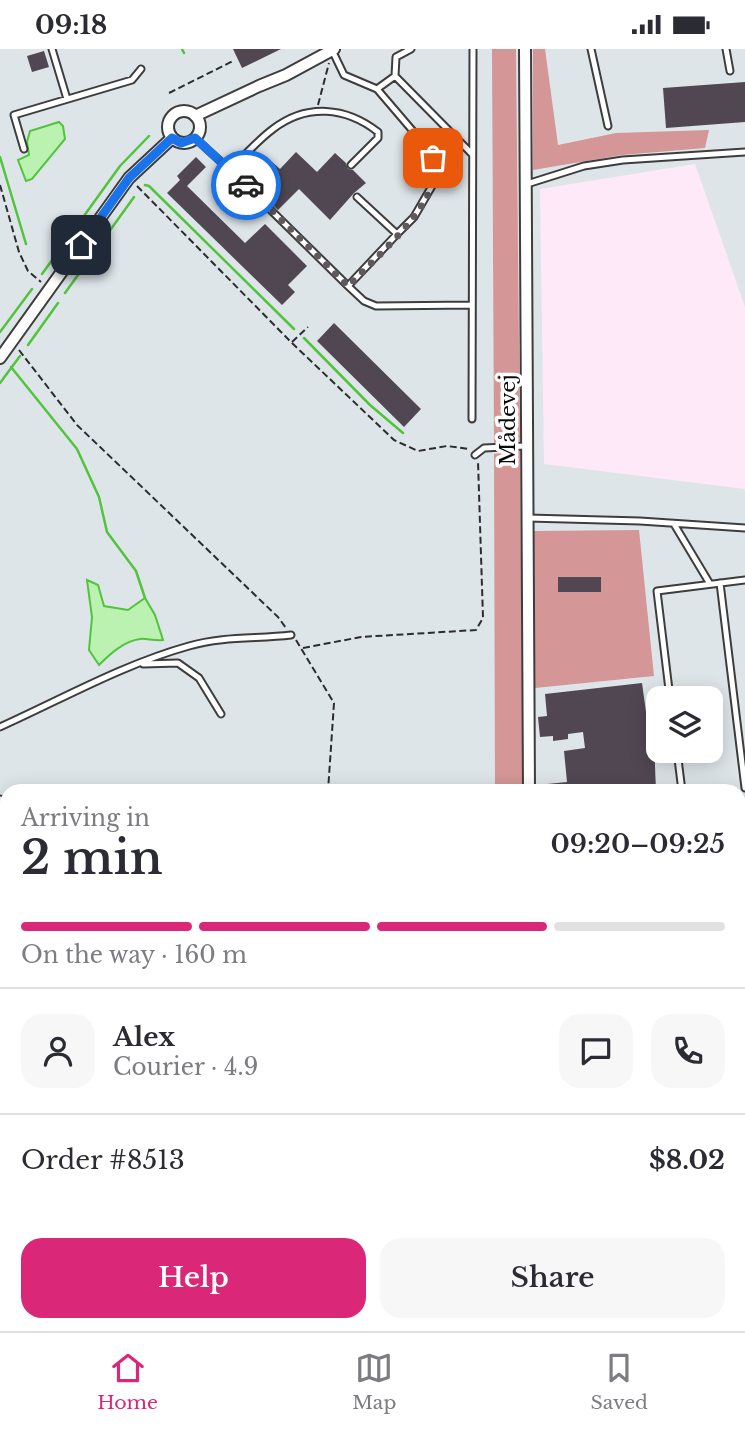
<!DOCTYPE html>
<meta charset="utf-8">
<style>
body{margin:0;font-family:"Libre Baskerville",serif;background:#f7f7f7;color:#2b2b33;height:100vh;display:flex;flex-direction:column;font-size:26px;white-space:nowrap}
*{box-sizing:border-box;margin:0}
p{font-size:23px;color:#7c7c81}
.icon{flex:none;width:38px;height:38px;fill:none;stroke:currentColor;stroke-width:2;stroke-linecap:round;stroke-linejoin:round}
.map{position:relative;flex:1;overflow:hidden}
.drawer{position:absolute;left:0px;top:735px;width:746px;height:548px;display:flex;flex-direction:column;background:#fff;border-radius:21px 21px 0 0;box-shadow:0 4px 18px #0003}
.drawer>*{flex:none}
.buttons{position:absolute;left:646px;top:637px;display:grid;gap:14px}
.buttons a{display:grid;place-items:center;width:77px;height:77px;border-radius:14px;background:#fff;box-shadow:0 4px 18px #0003;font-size:35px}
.pin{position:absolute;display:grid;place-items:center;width:60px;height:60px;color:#fff;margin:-30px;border-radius:14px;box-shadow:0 4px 10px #0006}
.courier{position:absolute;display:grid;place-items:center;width:70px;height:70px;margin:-35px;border:5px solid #1a73e8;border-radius:50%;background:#fff;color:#222;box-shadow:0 2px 9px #0007}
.headline em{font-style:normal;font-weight:600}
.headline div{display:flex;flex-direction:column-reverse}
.headline{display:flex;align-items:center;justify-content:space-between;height:119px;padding:0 21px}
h1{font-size:46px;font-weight:600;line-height:52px}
.bar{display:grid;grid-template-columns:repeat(4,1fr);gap:10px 7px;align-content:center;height:84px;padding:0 21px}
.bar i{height:9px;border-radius:5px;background:#e1e1e2}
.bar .selected{background:#db2777}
.bar p{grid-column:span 4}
.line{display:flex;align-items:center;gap:18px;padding:0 21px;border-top:2px solid #e1e1e2}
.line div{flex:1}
.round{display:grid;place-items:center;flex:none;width:74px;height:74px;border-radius:21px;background:#f7f7f7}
.cta{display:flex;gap:14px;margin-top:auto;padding:14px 21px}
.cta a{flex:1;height:80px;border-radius:21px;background:#db2777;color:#fff;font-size:28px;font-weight:600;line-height:80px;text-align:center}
.cta a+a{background:#f7f7f7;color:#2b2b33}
.status{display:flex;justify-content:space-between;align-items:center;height:49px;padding:0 35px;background:#fff;direction:ltr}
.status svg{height:19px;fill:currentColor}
.tab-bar{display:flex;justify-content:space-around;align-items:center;height:98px;border-top:2px solid #e1e1e2;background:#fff;font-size:19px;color:#7c7c81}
.tab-bar a{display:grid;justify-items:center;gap:4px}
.tab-bar .selected{color:#db2777}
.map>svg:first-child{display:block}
.industrial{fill:#dee5e9;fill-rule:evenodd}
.green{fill:#e5b5b9}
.forest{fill:#d49696}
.pitch{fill:#edc7ce}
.water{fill:#bcf2b1;stroke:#51c43c;stroke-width:2}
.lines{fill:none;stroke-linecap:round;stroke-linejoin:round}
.stream{stroke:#51c43c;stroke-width:2.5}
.building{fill:#504752}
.lane-casing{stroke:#3d3d3d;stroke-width:9}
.street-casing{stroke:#3d3d3d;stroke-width:14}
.path{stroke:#2c2c2c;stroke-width:2;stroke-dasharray:7 3.5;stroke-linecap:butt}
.lane{stroke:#fff;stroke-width:5}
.street{stroke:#fff;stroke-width:10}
.done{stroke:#5f585d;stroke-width:7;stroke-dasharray:0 12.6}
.route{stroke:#1a73e8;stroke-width:9}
.labels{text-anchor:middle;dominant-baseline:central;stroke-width:7;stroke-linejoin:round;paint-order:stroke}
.street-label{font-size:21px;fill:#0a0a0a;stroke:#fff}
</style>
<div class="status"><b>09:18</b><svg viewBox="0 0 49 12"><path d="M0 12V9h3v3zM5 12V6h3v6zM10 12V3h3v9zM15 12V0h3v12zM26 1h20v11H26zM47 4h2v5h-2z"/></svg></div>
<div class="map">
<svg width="745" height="1282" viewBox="0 0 745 1282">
<rect width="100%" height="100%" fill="#fee9f8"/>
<path class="industrial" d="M0,0H745V258L695,115L540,140L544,415L745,440V1282H729L728,1276H738V742H7V1276H538V1282H0ZM658,649H710V702H658Z"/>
<path class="green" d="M0,906L7,911V1188L0,1193Z"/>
<path class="forest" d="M492,0H516L520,392L494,394Z
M533,0H545L558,96L616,84L709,81L705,99L622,106L533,121Z
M520,402L523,742H495L494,405Z
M639,481L654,627L535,639L534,482Z"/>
<path class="pitch" d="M7,1204V1276H27L17,1282H0V1208Z
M51,1276H142L132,1282H41Z"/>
<path class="water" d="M59,73L63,77L65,90L32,130L26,132L18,111L29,106L27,93L30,82Z
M87,531L98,536L104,557L128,561L145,549L155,566L163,591C155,592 145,589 140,590C124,592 110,605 99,616L89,601L92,568Z"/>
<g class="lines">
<path class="stream" d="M182,0L184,4
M0,108L26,195
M145,136L149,137L294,280
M42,225L120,117L149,87
M65,244L134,148
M0,283L32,240
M304,289L370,356L403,384
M28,296L58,254
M11,318L77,400L99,448L107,483L136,522L145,549
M0,334L20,307"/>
</g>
<path class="building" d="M233,0H281L242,19Z
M44,2L49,18L32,23L27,7Z
M745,33V73L666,79L663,39Z
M296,103L317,123L335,104L346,114L348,120L353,121L366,134L354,144L330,171L299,140L278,161L251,135L272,113L280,120Z
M196,108L206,118L187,137L245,194L265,175L307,217L288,236L295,243L282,256L167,144L180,131L177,127Z
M334,274L421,360L404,378L317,292Z
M558,528H601V543H558Z
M642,634L650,692H654L656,742H537V736L567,733L564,702L585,699L583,683L568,685V690L553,692V687L540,688L538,668L547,667L545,645Z"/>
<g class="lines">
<defs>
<path id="lane" d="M52,0L67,50
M591,0L608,77
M726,0L730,22
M332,1L344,26L377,40L424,95L433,109L435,122L432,137L414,168L397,185
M395,27L472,105
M377,40L395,27L396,8L411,0
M195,89L230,121L348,237L397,185L357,148
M24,100L14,66L132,31L141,20
M230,121C244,107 258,91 273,80C307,54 346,58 378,83V89L351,116
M527,135L584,117L623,111L745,103
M348,237L364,252L376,257L472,256
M472,370L473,0
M475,406L484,399L526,397
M528,469L640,472L745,479
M674,475L710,535
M720,534L745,739
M143,615L178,614L199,629L221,665
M670,649L657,542L745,531
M0,678C62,650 124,615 189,597C223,587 257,590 291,586
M677,702L682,742
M0,750L7,763
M738,1181L745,1180
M738,1209L745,1263"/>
<path id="street" d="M525,0L529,742
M168 78a16 16 0 1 1 32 0a16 16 0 1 1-32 0Z
M195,67L259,37L286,26L334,0
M0,309L129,129L172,89
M174,1282L184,1276"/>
</defs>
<use href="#lane" class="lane-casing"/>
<use href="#street" class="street-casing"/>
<path class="path" d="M169,44L233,12
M318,56L329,14
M0,136L19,203L28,222L41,233
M137,137L292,294L394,391L418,402L447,397L469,400
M292,293L308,278
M19,301L77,376L278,568L286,579
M296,591L334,654L328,742
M303,599L361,588L476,581L483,569L478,412
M535,1276V1282"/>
<use href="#lane" class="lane"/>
<use href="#street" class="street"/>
</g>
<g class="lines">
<path class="done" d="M246,136L348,237C374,210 420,171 432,136C436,126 435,118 433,109"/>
<path class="route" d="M81,196L129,129L172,89L181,94L195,89L246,136"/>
</g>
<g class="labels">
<g class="street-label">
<text transform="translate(508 371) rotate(-90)">Mådevej</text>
</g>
</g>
</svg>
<div class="buttons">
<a><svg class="icon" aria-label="layers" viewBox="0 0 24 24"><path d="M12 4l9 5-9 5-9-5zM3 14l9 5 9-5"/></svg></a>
</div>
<div class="pin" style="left:433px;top:109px;background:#ea580c"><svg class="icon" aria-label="bag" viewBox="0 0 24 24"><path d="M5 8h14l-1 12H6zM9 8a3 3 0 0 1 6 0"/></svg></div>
<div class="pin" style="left:81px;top:196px;background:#1f2937"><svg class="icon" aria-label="home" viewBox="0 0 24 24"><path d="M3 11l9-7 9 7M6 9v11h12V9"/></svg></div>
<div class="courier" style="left:246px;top:136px"><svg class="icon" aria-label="car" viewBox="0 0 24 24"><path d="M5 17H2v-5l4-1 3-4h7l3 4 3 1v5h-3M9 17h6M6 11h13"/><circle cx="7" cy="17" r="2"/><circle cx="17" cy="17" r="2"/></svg></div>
<section class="drawer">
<div class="headline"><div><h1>2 min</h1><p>Arriving in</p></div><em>09:20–09:25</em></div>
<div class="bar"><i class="selected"></i><i class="selected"></i><i class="selected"></i><i></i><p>On the way · 160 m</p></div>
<div class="line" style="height:126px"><a class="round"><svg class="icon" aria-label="person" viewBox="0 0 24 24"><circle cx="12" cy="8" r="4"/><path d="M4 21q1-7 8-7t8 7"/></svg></a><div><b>Alex</b><p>Courier · 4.9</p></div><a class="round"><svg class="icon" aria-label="chat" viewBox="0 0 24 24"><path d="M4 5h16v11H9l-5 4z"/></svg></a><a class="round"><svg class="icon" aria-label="phone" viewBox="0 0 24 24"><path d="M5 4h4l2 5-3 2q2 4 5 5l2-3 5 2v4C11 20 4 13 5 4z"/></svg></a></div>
<div class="line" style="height:91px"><div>Order #8513</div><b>$8.02</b></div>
<div class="cta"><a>Help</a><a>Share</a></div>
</section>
</div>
<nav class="tab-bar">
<a class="selected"><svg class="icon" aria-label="home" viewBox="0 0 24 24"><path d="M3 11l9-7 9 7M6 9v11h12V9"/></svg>Home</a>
<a><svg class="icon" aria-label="map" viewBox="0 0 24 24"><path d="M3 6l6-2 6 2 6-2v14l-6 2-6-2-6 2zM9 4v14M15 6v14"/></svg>Map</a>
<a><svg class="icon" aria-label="saved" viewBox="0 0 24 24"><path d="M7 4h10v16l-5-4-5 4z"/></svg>Saved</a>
</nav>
